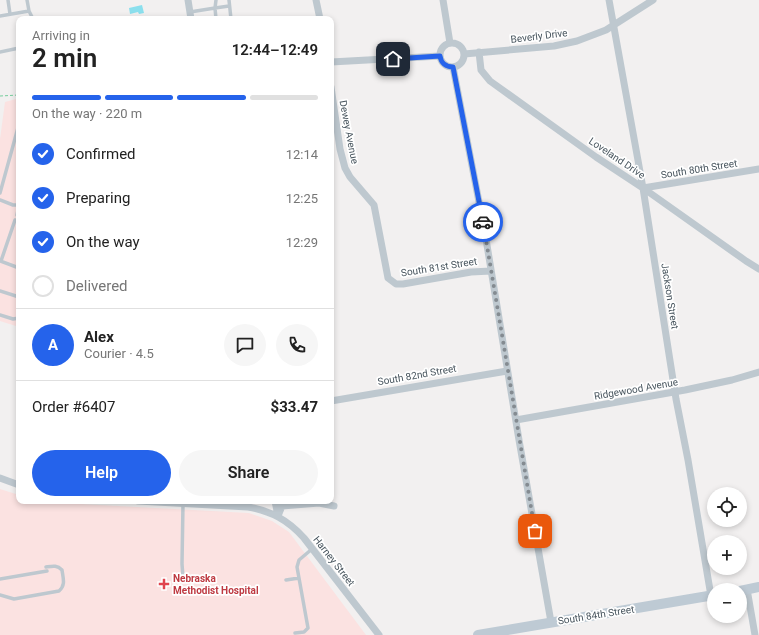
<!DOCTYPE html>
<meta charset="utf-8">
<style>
body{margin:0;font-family:Roboto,sans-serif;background:#f6f6f6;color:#222;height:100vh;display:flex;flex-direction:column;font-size:15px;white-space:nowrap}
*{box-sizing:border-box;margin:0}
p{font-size:13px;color:#767676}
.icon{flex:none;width:22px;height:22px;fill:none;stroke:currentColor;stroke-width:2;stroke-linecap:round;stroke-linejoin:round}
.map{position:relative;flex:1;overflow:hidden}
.drawer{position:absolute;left:16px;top:16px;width:318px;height:488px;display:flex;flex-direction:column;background:#fff;border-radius:8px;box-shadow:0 2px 6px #0003}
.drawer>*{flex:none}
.fabs{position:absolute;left:707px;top:487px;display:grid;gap:8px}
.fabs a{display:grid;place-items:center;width:40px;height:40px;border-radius:50%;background:#fff;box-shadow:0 2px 6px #0003;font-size:20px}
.pin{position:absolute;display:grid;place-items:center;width:34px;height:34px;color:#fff;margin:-17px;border-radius:8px;box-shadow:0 2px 6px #0006}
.courier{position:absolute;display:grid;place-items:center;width:40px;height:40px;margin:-20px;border:3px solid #2563eb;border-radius:50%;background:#fff;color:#222;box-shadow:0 1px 5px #0007}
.summary em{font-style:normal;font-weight:600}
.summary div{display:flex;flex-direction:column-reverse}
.summary{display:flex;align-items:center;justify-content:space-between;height:68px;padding:0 16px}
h1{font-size:26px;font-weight:600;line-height:30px}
.bar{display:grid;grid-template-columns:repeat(4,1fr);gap:6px 4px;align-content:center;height:48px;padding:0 16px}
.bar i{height:5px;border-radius:3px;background:#e0e0e0}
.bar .current{background:#2563eb}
.bar p{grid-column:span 4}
.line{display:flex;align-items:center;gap:10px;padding:0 16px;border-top:1px solid #e0e0e0}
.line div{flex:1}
.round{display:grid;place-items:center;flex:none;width:42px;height:42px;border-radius:21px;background:#f6f6f6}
ol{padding:0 16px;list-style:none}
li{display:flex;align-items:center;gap:12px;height:44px}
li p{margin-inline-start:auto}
li .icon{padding:4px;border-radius:50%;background:#2563eb;color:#fff;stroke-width:4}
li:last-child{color:#767676}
li i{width:22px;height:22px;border:2px solid #e0e0e0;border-radius:50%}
.action{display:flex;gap:8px;margin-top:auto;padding:8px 16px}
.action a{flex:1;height:46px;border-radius:24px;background:#2563eb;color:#fff;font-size:16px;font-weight:600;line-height:46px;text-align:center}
.action a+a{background:#f6f6f6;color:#222}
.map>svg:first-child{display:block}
.medical{fill:#fbe2e1}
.water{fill:#8bdfed}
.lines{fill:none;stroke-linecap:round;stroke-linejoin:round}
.path{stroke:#76ce9d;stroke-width:1;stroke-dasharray:3 2;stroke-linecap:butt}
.service{stroke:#bec8cf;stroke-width:3.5}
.minor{stroke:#bec8cf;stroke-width:7}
.secondary{stroke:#becad4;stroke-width:10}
.done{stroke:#848b91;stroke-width:4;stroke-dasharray:0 7.2}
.route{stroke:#2563eb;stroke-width:5}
.health-dot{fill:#e0444e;stroke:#fff;stroke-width:1.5}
.labels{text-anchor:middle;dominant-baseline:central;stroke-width:3.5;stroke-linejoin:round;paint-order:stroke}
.street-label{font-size:10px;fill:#48555e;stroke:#fff}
.health-label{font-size:10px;font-weight:bold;fill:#be3a42;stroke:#fff;text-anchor:start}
</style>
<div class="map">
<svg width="759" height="635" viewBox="0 0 759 635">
<rect width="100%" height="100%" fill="#f2f0f0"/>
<path class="medical" d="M16,99L19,100V327L0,321V139L5,102Z
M0,489L19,495V501H53L81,504L249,513L272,521L289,532L366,635H0Z"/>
<path class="water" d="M142,5L144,13L139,14L138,12L130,14L129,8Z"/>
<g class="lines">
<path class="path" d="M0,96L19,95"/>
<path class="service" d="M8,0L10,14
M27,0L29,11
M229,0L231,19
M190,12L215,8L216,0
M0,16L29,11L33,19
M216,19L215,8L229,6
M0,52L19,48
M0,193L19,124
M0,200L13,205H19
M17,215L19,205
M0,261L19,268
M1,261L15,220
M0,291L19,297
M0,315L13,319L19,318
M183,577L182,564L183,504
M0,579L47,571
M286,580L299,578
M0,595L14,599L59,591C66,585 63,578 62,570C57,565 53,566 46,567
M295,633L304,632L308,628L297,567L299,560L312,549"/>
<path class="minor" d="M188,0L191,19
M316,0L320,19
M443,0L450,43
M609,0L643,188L676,399L688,460L711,596
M440 55a12 12 0 1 1 24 0a12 12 0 1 1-24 0Z
M479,52L481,70L490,81L596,157L643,188L746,261L759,269
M464,54L554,46L577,41L606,30L653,0
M331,62L440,56
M453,67L485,233L519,440L551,622
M331,87L340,149L345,168L350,177L374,205L388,278L396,284H403L471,272L491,271
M643,188L759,169
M331,401L507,371
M516,420L685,390L732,380L759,372
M0,478L19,485
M138,501L248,507C271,511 288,520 304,538L379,635
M275,501L278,516
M278,516L282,506L319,503L334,506
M747,589L755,635"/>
<path class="secondary" d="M740,591L759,587
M478,635L714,595"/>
</g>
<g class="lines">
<path class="done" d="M483,222L535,531"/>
<path class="route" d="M393,59L440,56C441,63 446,67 453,67L483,222"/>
</g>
<path class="health-dot" d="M162 578h4v4h4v4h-4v4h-4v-4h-4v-4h4z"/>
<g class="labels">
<g class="street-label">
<text transform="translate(539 36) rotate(-7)">Beverly Drive</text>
<text transform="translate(349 132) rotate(79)">Dewey Avenue</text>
<text transform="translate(617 158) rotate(34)">Loveland Drive</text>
<text transform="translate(699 169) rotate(-9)">South 80th Street</text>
<text transform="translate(439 267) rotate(-9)">South 81st Street</text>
<text transform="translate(670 296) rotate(81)">Jackson Street</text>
<text transform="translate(417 375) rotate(-10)">South 82nd Street</text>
<text transform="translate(636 389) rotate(-10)">Ridgewood Avenue</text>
<text transform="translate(334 561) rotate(52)">Harney Street</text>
<text transform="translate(596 615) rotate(-9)">South 84th Street</text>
</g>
<g class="health-label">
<text x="173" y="578">Nebraska<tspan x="173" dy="12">Methodist Hospital</tspan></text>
</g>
</g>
</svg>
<div class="fabs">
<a><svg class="icon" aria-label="locate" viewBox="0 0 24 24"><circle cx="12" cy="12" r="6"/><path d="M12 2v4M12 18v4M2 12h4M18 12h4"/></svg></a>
<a>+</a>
<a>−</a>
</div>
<div class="pin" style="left:535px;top:531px;background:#ea580c"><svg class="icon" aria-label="bag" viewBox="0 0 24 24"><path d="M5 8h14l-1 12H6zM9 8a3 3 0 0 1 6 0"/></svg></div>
<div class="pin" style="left:393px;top:59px;background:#1f2937"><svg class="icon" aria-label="home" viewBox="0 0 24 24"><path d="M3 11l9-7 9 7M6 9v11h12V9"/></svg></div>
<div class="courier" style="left:483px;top:222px"><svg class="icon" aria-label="car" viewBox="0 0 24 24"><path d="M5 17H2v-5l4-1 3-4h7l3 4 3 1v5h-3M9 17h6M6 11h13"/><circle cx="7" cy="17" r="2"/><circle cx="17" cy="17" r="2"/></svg></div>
<section class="drawer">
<div class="summary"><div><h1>2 min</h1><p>Arriving in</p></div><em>12:44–12:49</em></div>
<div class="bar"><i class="current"></i><i class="current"></i><i class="current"></i><i></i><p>On the way · 220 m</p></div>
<ol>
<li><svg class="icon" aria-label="check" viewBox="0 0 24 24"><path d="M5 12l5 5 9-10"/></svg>Confirmed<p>12:14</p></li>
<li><svg class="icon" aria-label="check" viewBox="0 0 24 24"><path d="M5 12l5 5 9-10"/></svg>Preparing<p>12:25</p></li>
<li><svg class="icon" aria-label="check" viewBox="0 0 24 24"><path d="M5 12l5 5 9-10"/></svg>On the way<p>12:29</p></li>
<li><i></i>Delivered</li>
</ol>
<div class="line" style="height:72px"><b class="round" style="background:#2563eb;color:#fff">A</b><div><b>Alex</b><p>Courier · 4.5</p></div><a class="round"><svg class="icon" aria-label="chat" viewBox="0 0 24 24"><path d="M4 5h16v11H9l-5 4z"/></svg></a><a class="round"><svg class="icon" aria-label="phone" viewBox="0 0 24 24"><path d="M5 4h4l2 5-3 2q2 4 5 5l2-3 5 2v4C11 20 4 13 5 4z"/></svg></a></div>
<div class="line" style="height:52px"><div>Order #6407</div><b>$33.47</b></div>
<div class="action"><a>Help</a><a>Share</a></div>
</section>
</div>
